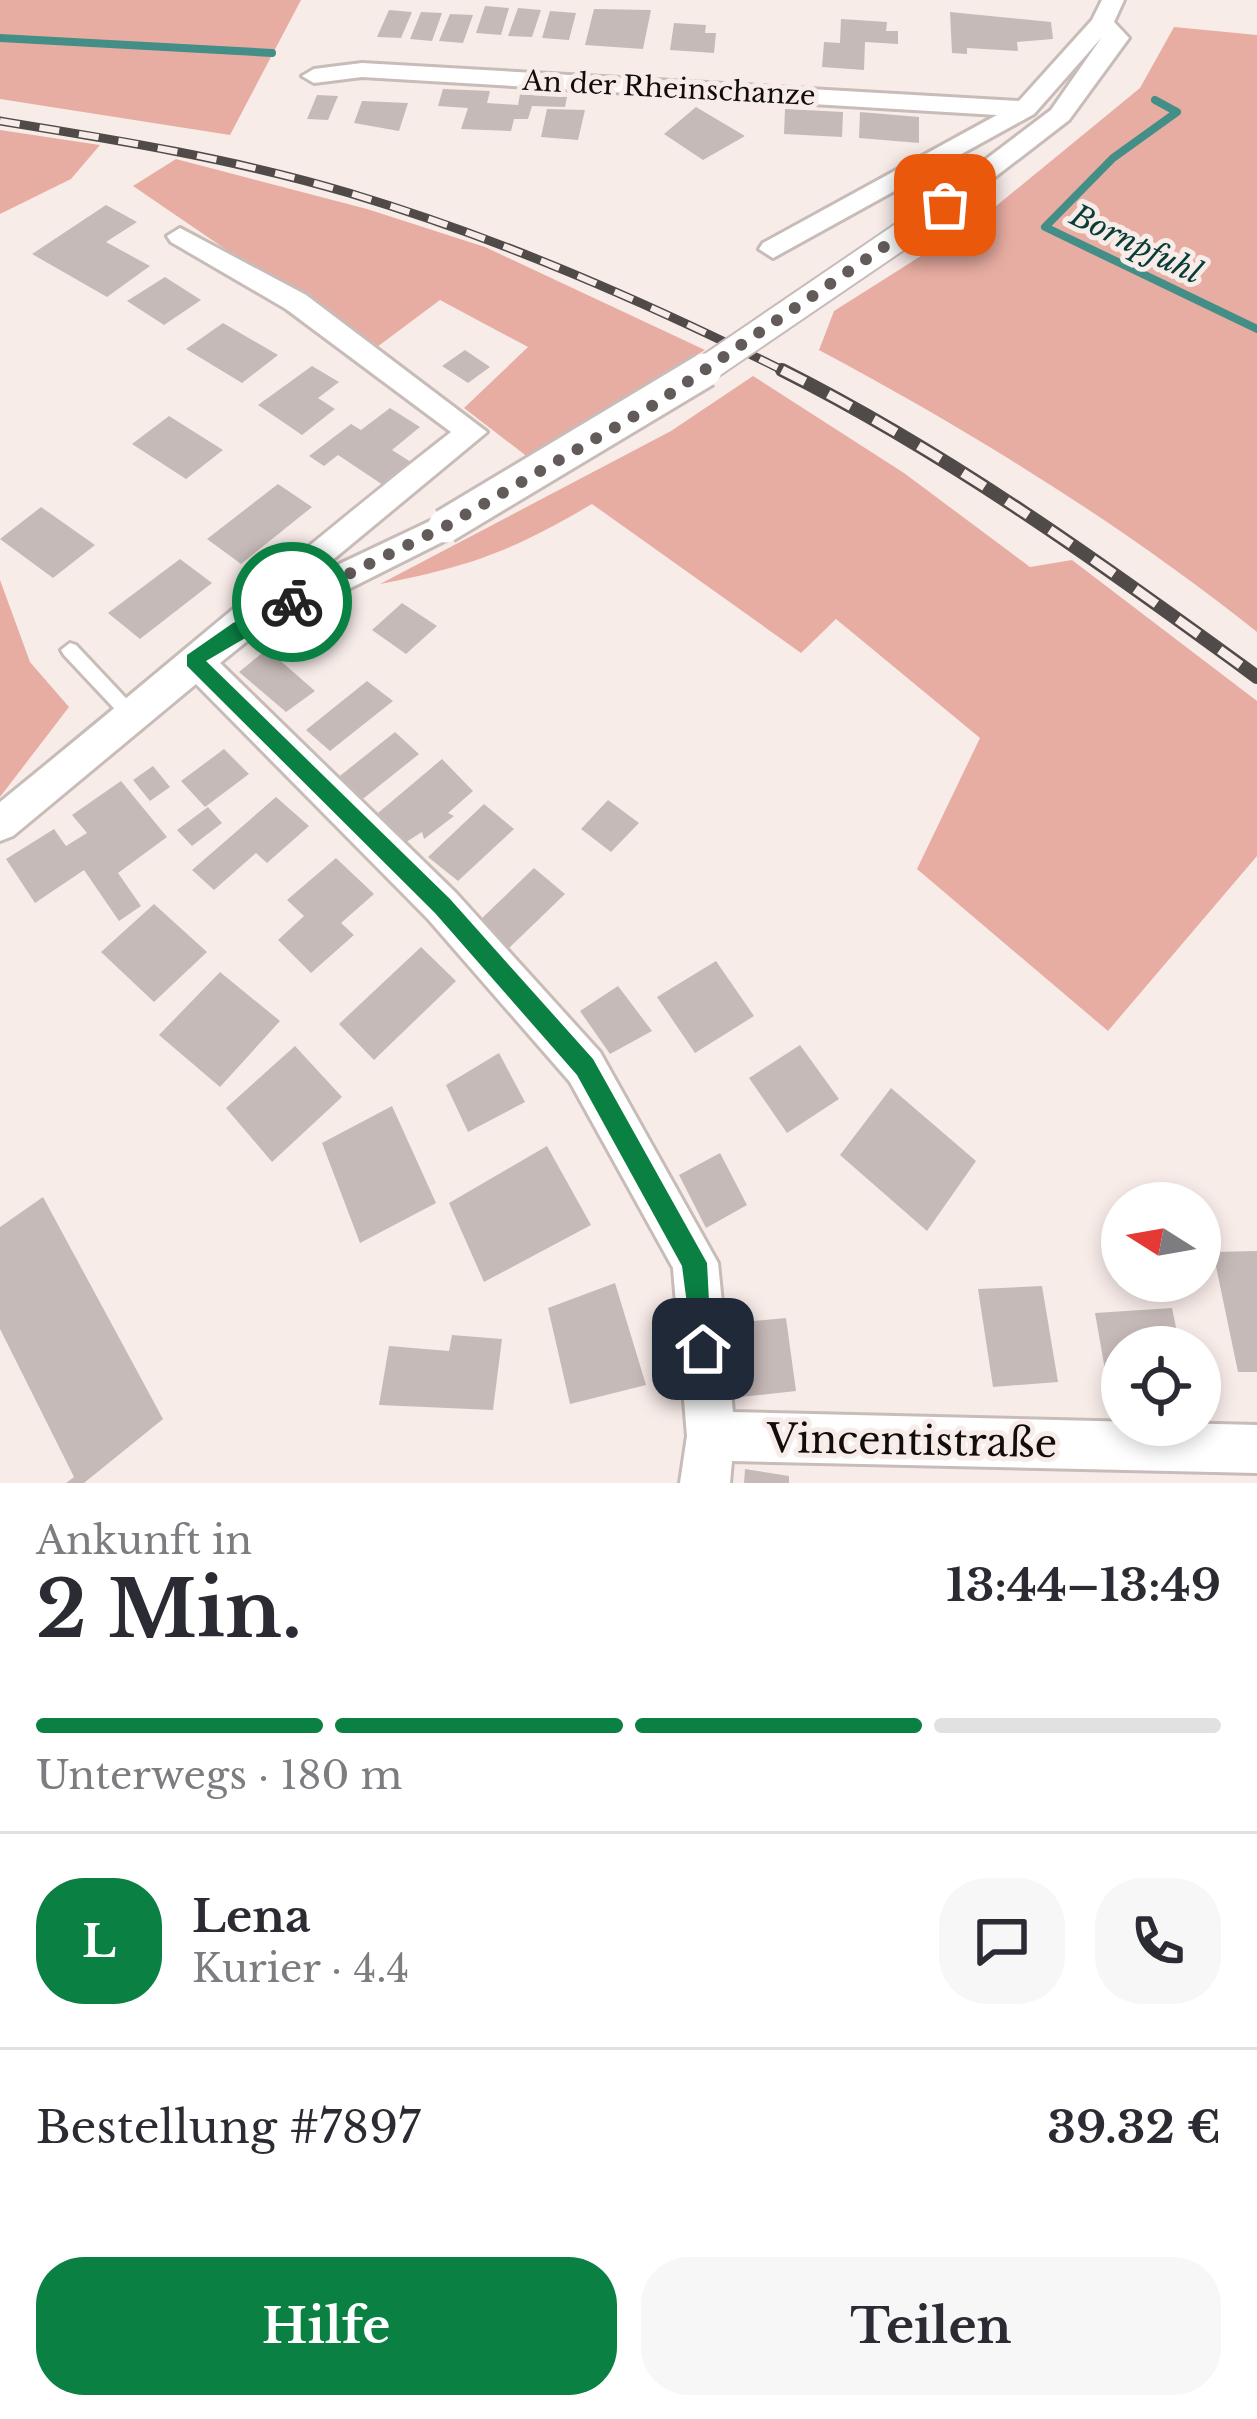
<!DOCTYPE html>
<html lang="de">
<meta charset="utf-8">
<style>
body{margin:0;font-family:"Libre Baskerville",serif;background:#f7f7f7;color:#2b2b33;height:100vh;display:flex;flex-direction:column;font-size:45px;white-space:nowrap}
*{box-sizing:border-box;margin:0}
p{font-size:39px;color:#7c7c81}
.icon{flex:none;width:66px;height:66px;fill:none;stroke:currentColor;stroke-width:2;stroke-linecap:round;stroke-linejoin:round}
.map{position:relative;height:1483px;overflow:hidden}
.panel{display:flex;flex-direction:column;background:#fff;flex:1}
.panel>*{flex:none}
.needle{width:78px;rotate:281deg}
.tools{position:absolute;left:1101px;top:1182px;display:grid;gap:24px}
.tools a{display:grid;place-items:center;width:120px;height:120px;border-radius:50%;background:#fff;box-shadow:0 6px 18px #0003;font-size:60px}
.pin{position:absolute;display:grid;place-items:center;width:102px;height:102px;color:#fff;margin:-51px;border-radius:24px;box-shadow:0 6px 18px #0006}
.courier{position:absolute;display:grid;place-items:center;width:120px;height:120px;margin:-60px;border:9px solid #0b8043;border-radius:50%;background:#fff;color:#222;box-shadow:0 3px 15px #0007}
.overview em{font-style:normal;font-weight:700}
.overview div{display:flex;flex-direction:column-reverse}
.overview{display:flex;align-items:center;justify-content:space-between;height:204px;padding:0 36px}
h1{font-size:78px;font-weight:700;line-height:90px}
.bar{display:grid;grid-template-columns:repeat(4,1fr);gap:18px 12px;align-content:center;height:144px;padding:0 36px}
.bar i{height:15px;border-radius:9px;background:#e1e1e2}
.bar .selected{background:#0b8043}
.bar p{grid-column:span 4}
.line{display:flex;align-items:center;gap:30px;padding:0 36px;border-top:3px solid #e1e1e2}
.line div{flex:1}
.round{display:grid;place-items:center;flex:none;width:126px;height:126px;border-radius:48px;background:#f7f7f7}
.button{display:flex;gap:24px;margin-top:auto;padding:24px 36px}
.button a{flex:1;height:138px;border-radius:48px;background:#0b8043;color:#fff;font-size:48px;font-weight:700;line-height:138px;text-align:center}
.button a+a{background:#f7f7f7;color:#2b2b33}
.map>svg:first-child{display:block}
.green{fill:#e8ada2}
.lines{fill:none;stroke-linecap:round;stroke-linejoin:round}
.stream{stroke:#438e86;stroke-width:8}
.building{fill:#c6bab8}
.service-casing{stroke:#c8bcb9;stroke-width:6}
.minor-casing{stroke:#c8bcb9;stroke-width:6}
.service{fill:#fff;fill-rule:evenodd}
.minor{fill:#fff;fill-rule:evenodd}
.rail-far1-casing{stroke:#504a49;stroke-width:9}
.rail-casing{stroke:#504a49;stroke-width:14}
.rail-far1{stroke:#f8ece9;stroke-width:6;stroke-dasharray:20;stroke-linecap:butt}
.rail{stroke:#f8ece9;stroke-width:9;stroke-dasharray:26;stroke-linecap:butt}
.minor-bridge-far1-casing{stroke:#c8bcb9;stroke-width:30;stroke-linecap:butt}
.minor-bridge-casing{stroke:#c8bcb9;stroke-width:39;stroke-linecap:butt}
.minor-bridge-far1{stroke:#fff;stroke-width:26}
.minor-bridge{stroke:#fff;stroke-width:33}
.route{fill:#0b8043}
.done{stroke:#625b5a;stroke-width:12;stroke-dasharray:0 21.6}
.labels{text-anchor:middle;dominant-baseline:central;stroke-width:10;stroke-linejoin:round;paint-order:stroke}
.far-street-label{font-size:27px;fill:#120d0d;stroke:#f8ece9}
.far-water-label{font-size:30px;font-style:italic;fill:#073c37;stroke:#f8ece9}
.near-street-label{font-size:39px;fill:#120d0d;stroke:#f8ece9}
</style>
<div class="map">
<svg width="1257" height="1483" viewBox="0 0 1257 1483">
<rect width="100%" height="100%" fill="#f8ece9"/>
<path class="green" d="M0,0H301L230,135L0,99Z
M1174,27L1257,35V632C1123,525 971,431 819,350L834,311L984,216L1140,88Z
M0,130L100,145L71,179L0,214Z
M176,159L367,209L485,247L705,350L529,458L464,408L528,347L440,300L373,350L133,186Z
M753,376L904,473L1030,567L1072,560L1257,701V856L1108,1031L917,869L980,738L836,619L801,653L592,504C512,551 472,566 380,584L671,431Z
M0,580L30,662L69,707L0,797Z"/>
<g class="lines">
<path class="stream" d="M0,38L272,53
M1155,100L1177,112L1113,158L1045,227L1257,329"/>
</g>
<path class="building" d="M485,6L509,8L501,35L476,33Z
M518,8L541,10L532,37L508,36Z
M594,9L651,10L643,49L585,45Z
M389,10L412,12L401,38L377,37Z
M550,11L576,13L569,40L542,38Z
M421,12L442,13L432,41L410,39Z
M950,12L1051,22L1053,39L1017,42L1018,51L967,48V54L952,53Z
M450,14L473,15L463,43L439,41Z
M841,19L887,22L886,31H898V44L865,42L864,70L822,67L824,42L840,43Z
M674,23L706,25L705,33H716L714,53L670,50Z
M443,89L490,91L487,103L518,105L520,94L567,97L565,107L532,106L528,119H514L511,131L461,129L468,108L438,106Z
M317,95L338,96L328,120L307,119Z
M362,101L408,103L399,131L354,123Z
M696,107L745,136L703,160L664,134Z
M547,109L585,110L578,140L541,137Z
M785,109L843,112L842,137L784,134Z
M860,112L919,117V143L859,138Z
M106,205L137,222L106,242L150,266L107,297L32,254Z
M165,277L201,300L164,325L127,301Z
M223,323L278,355L242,383L186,349Z
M465,350L490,367L468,383L442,366Z
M312,366L339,382L318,398L335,409L302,435L258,405Z
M390,408L420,427L392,450L411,462L383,485L338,455L324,466L309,456L351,424L361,430Z
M169,416L223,450L186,479L132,444Z
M278,484L312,507L241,564L207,539Z
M41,507L95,545L53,578L0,539Z
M180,559L212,583L140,639L108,613Z
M402,603L437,626L406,654L372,630Z
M267,649L315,691L286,712L239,672Z
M367,681L393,701L330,751L306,730Z
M395,732L419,754L359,802L336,779Z
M224,749L249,774L205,807L181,781Z
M442,759L473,791L448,813L454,816L424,839L422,832L403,844L378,813Z
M153,766L170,787L150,801L133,780Z
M121,781L167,837L118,873L141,906L119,921L84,870L35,903L6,859L54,829L66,846L87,833L72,815Z
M276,797L309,826L267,863L256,853L214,890L192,870Z
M608,800L639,823L611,852L581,829Z
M484,804L514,829L458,881L428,857Z
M208,807L222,823L192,846L177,830Z
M336,858L374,894L341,923L354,935L311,973L278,940L304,916L287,900Z
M534,868L565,894L509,948L479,921Z
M154,904L207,952L154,1002L101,952Z
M421,947L456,981L374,1060L339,1024Z
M716,961L754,1016L695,1053L657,997Z
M220,972L280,1021L220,1087L159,1035Z
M618,986L652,1031L610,1054L580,1011Z
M800,1045L839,1099L787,1133L749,1078Z
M295,1046L342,1097L272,1162L226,1108Z
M499,1053L525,1102L468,1132L446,1085Z
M891,1088L976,1161L927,1231L840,1155Z
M392,1106L436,1203L360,1243L322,1143Z
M547,1146L591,1225L484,1282L449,1203Z
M720,1153L747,1205L706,1228L679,1175Z
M43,1197L163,1419L84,1483H66L74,1477L0,1329V1227Z
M1257,1251V1372H1238L1213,1252Z
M615,1283L646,1385L570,1404L548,1308Z
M1042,1286L1058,1382L993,1387L978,1289Z
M1172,1308L1180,1347H1122V1404H1111L1095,1313Z
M786,1318L796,1391L740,1397L731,1323Z
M452,1335L502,1339L493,1410L379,1405L389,1346L449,1351Z
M745,1469L789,1476V1483H744Z"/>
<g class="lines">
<defs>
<path id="service" d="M70,643L76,645L137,710L140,715L137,720H125L64,655L61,650Z"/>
<path id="minor" d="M1102,0H1124L1114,22L1129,38L1069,120L916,238H898V226L1051,110L1102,37L1034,114L773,258L759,249L763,243L997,115L362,77L314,83L302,76L314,69L362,63L1019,101L1092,20Z
M180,228L306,295L487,432L312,577L445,514L461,526L456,535L251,638L220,663L456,893L600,1052L718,1263L733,1412L1257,1425V1473L732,1461L730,1483H680L687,1436L673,1268L570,1082L428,919L196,684L13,836L0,841V802C152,679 296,553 451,432L286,309L171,242L167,236Z"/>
</defs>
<use href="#service" class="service-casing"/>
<use href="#minor" class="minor-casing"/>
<use href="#service" class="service"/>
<use href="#minor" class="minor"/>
<defs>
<path id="rail-far1" d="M0,121C117,140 235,159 349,193C502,239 646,302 788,373"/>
<path id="rail" d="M782,370C951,455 1105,566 1257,677"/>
</defs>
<use href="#rail-far1" class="rail-far1-casing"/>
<use href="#rail" class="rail-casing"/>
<use href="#rail-far1" class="rail-far1"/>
<use href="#rail" class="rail"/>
<defs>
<path id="minor-bridge-far1" d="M700,373L907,232"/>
<path id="minor-bridge" d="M445,526L705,370"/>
</defs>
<use href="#minor-bridge-far1" class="minor-bridge-far1-casing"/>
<use href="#minor-bridge" class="minor-bridge-casing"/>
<use href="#minor-bridge-far1" class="minor-bridge-far1"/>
<use href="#minor-bridge" class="minor-bridge"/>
</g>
<path class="route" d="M285,597H298V607L206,661L450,899L593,1059L707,1263L712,1358H694L682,1266L577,1075L435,913L187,666V655L233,623Z"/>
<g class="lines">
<path class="done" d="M292,602L446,526L655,404L945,205"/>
</g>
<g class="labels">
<g class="far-street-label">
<text transform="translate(669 88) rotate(3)">An der Rheinschanze</text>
</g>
<g class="far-water-label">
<text transform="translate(1136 244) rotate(26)">Bornpfuhl</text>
</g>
<g class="near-street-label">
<text transform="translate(912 1441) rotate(1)">Vincentistraße</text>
</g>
</g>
</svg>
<div class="tools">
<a><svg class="needle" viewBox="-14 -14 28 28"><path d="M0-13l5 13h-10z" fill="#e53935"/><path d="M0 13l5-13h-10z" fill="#7c7c81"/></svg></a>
<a><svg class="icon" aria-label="locate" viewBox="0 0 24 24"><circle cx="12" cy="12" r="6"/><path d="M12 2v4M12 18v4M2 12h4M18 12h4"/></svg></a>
</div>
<div class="pin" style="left:945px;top:205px;background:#ea580c"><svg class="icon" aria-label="bag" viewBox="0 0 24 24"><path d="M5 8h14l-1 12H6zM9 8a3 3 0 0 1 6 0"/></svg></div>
<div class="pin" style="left:703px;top:1349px;background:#1f2937"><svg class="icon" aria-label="home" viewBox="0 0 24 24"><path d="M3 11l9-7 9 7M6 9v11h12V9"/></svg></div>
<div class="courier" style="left:292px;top:602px"><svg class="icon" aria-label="bike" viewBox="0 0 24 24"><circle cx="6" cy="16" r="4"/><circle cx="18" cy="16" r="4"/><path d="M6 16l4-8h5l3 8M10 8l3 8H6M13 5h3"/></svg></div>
</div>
<section class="panel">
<div class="overview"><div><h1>2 Min.</h1><p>Ankunft in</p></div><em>13:44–13:49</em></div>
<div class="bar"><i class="selected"></i><i class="selected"></i><i class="selected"></i><i></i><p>Unterwegs · 180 m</p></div>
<div class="line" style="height:216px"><b class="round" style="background:#0b8043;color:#fff">L</b><div><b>Lena</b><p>Kurier · 4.4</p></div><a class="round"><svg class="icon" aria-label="chat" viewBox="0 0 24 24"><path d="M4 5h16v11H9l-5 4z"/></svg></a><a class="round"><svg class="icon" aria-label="phone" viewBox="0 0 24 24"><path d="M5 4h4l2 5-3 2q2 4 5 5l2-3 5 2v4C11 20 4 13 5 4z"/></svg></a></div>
<div class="line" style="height:156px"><div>Bestellung #7897</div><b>39.32 €</b></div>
<div class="button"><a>Hilfe</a><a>Teilen</a></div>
</section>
